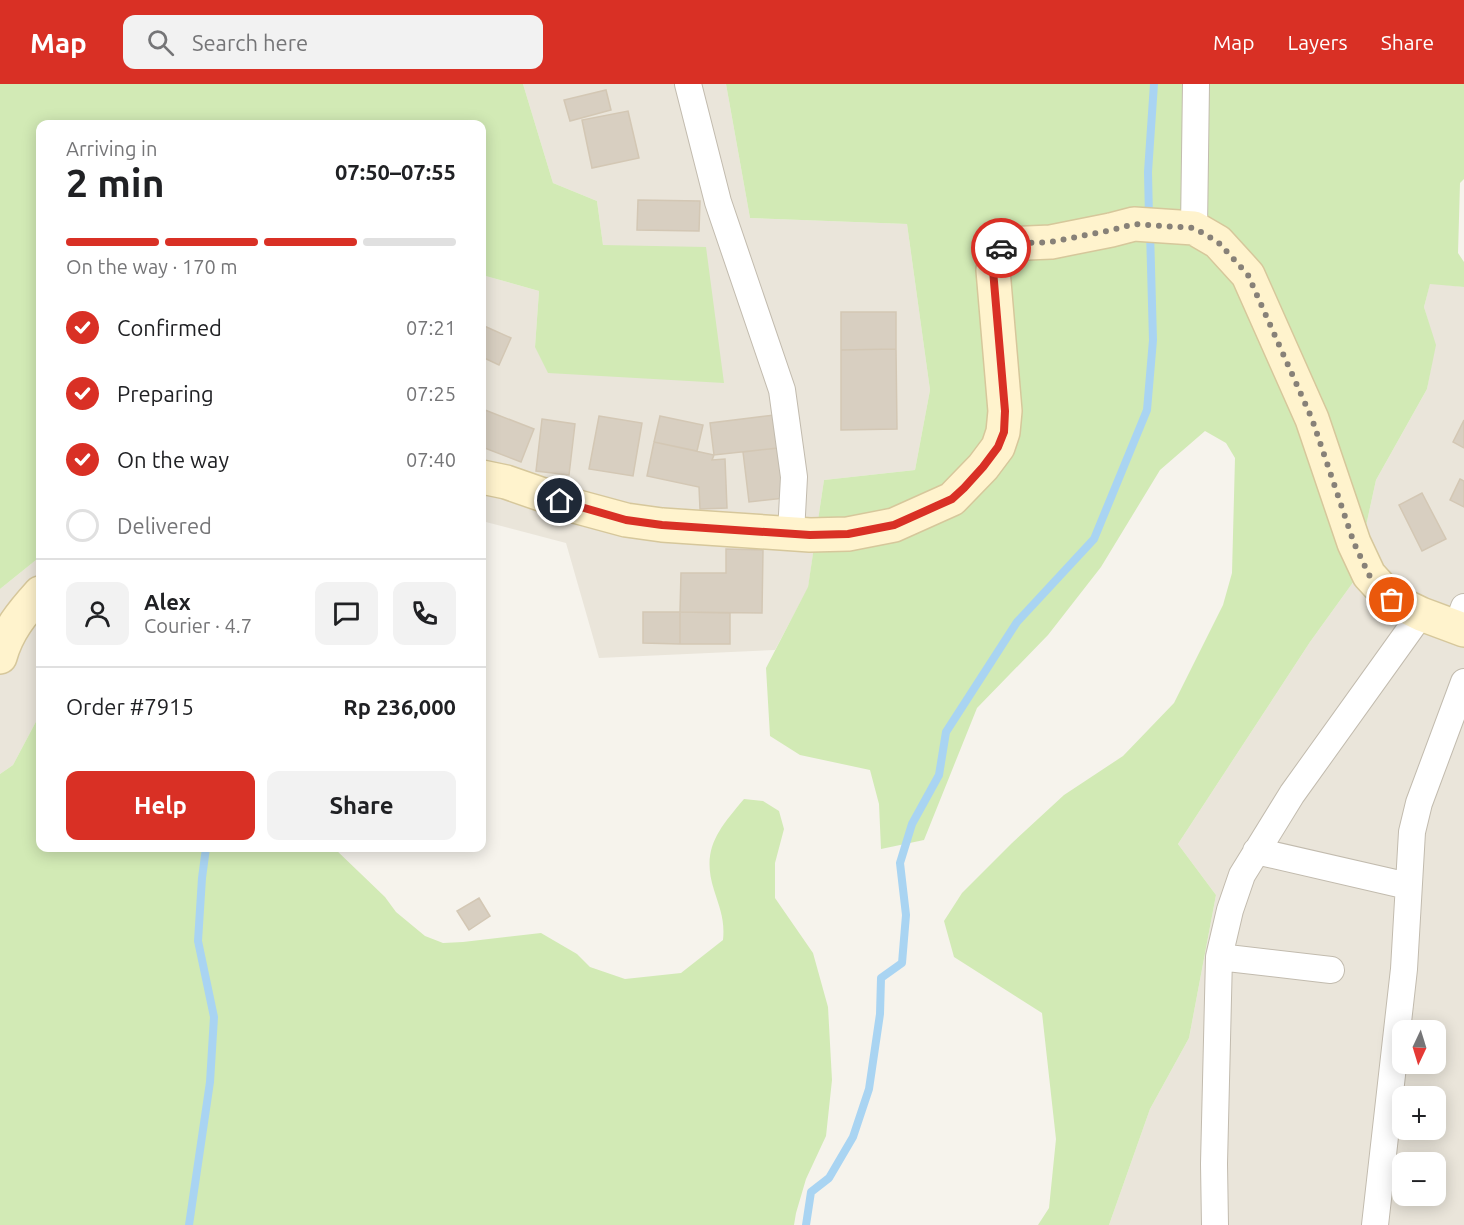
<!DOCTYPE html>
<meta charset="utf-8">
<style>
body{margin:0;font-family:Ubuntu,sans-serif;background:#f2f2f2;color:#202124;height:100vh;display:flex;flex-direction:column;font-size:22px;white-space:nowrap}
*{box-sizing:border-box;margin:0}
p{font-size:20px;color:#757577}
.icon{flex:none;width:33px;height:33px;fill:none;stroke:currentColor;stroke-width:2;stroke-linecap:round;stroke-linejoin:round}
.map{position:relative;flex:1;overflow:hidden}
.sheet{position:absolute;left:36px;top:36px;width:450px;height:732px;display:flex;flex-direction:column;background:#fff;border-radius:12px;box-shadow:0 3px 15px #0003}
.sheet>*{flex:none}
.needle{width:39px;rotate:184deg}
.buttons{position:absolute;left:1392px;top:936px;display:grid;gap:12px}
.buttons a{display:grid;place-items:center;width:54px;height:54px;border-radius:12px;background:#fff;box-shadow:0 3px 15px #0003;font-size:30px}
.pin{position:absolute;display:grid;place-items:center;width:51px;height:51px;color:#fff;margin:-26px;border:3px solid #fff;border-radius:50%;box-shadow:0 2px 6px #0007}
.courier{position:absolute;display:grid;place-items:center;width:60px;height:60px;margin:-30px;border:4px solid #d93025;border-radius:50%;background:#fff;color:#222;box-shadow:0 2px 8px #0007}
.head em{font-style:normal;font-weight:600}
.head div{display:flex;flex-direction:column-reverse}
.head{display:flex;align-items:center;justify-content:space-between;height:102px;padding:0 30px}
h1{font-size:39px;font-weight:600;line-height:45px}
.bar{display:grid;grid-template-columns:repeat(4,1fr);gap:9px 6px;align-content:center;height:72px;padding:0 30px}
.bar i{height:8px;border-radius:4px;background:#e0e0e0}
.bar .on{background:#d93025}
.bar p{grid-column:span 4}
.line{display:flex;align-items:center;gap:15px;padding:0 30px;border-top:2px solid #e0e0e0}
.line div{flex:1}
.round{display:grid;place-items:center;flex:none;width:63px;height:63px;border-radius:12px;background:#f2f2f2}
ol{padding:0 30px;list-style:none}
li{display:flex;align-items:center;gap:18px;height:66px}
li p{margin-inline-start:auto}
li .icon{padding:6px;border-radius:50%;background:#d93025;color:#fff;stroke-width:4}
li:last-child{color:#757577}
li i{width:33px;height:33px;border:3px solid #e0e0e0;border-radius:50%}
.button{display:flex;gap:12px;margin-top:auto;padding:12px 30px}
.button a{flex:1;height:69px;border-radius:12px;background:#d93025;color:#fff;font-size:24px;font-weight:600;line-height:69px;text-align:center}
.button a+a{background:#f2f2f2;color:#202124}
header{display:flex;align-items:center;gap:36px;box-sizing:border-box;height:84px;padding:0 30px;background:#d93025;color:#fff}
header strong{font-size:28px}
nav{display:flex;gap:33px;margin-inline-start:auto;font-size:21px}
.search{width:420px;height:54px;background:#f2f2f2;display:flex;align-items:center;gap:15px;box-sizing:border-box;padding:0 21px;border-radius:12px;color:#757577;font-size:22px}
.map>svg:first-child{display:block}
.residential{fill:#eae5da;fill-rule:evenodd}
.green{fill:#d2eab5}
.lines{fill:none;stroke-linecap:round;stroke-linejoin:round}
.stream{stroke:#a9d4f2;stroke-width:8}
.building{fill:#d8cfc1;stroke:#d3c7b4;stroke-width:1.5}
.street-casing{stroke:#c2bbae;stroke-width:28}
.secondary-casing{stroke:#d6c79b;stroke-width:36}
.street{stroke:#fff;stroke-width:26}
.secondary{stroke:#fff3cd;stroke-width:33}
.done{stroke:#878178;stroke-width:6;stroke-dasharray:0 10.8}
.route{stroke:#d93025;stroke-width:8}
</style>
<header>
<strong>Map</strong>
<div class="search"><svg class="icon" aria-label="search" viewBox="0 0 24 24"><circle cx="10" cy="10" r="6"/><path d="M15 15l6 6"/></svg>Search here</div>
<nav><a>Map</a><a>Layers</a><a>Share</a></nav>
</header>
<div class="map">
<svg width="1464" height="1141" viewBox="0 0 1464 1141">
<rect width="100%" height="100%" fill="#f6f3ec"/>
<path class="residential" d="M523,0H726L750,134L907,140L930,306L915,386L824,396L808,504L775,566L599,574L566,459L482,437V191L539,207L535,263L603,161L597,117L553,99Z
M1430,199L1464,203V1141H1109L1150,1025L1189,954L1216,811L1178,760L1310,558L1354,497L1376,396L1427,305L1435,261L1424,223ZM1402,946H1436V980H1402ZM1402,1012H1436V1046H1402ZM1402,1078H1436V1112H1402Z
M36,476L40,477V630L13,681L0,690V505Z"/>
<path class="green" d="M0,0H523L553,99L597,117L603,161L706,163L724,299L548,289L535,263L539,207L482,191V40H40V477L36,476L0,505Z
M726,0H1464V95L1460,99L1458,169L1464,178V203L1430,200L1424,223L1436,261L1427,305L1376,396L1354,497L1310,558L1178,760L1216,811L1189,954L1150,1025L1109,1141H1038L1049,1124L1056,1055L1042,929L954,873L944,837L962,809L1012,759L1064,711L1123,672L1174,619L1223,521L1232,489L1235,374L1226,359L1205,347L1160,386L1101,483L1048,551L977,624L924,756L881,765L879,720L870,686L800,671L770,652L766,584L808,503L824,396L915,386L930,306L907,140L750,134Z
M40,630V764H334L385,813L396,828L425,852L443,859L463,858L541,849L577,870L590,883L625,895L681,889L723,856C725,836 720,825 714,806C701,765 718,746 744,715L763,717L779,727L784,745L775,779V814L813,869L828,923L832,996L826,1052L806,1095L796,1129L794,1141H0V690L13,681Z"/>
<g class="lines">
<path class="stream" d="M1149,134L1148,88L1154,0
M189,1141L210,998L214,933L198,857L202,794L206,764
M806,1141L811,1108L829,1094L853,1053L869,1005L880,930L881,894L902,879L906,831L900,779L912,740L939,691L946,648L1017,538L1094,455L1147,326L1153,256L1150,147"/>
</g>
<path class="building" d="M606,6L611,26L570,37L564,16Z
M628,27L639,74L592,84L582,36Z
M638,116L700,117L699,147L637,146Z
M841,228H896V265L841,266Z
M482,241L511,254L499,281L482,273Z
M896,265L897,345L841,346V266Z
M485,326L534,345L521,378L482,363V335Z
M774,331L778,364L714,371L710,339Z
M599,332L642,339L633,392L589,385Z
M660,332L703,341L697,367L654,358Z
M542,335L575,340L569,391L536,387Z
M1464,336V364L1453,358Z
M654,358L714,371L712,376L725,375L727,424L700,425L699,403L647,392Z
M778,364L784,414L749,418L743,368Z
M1460,395L1464,397V423L1450,416Z
M1422,409L1446,455L1422,467L1399,421Z
M726,465L763,466L762,529L680,528L681,489H726Z
M643,528H680V560L643,559Z
M680,528L730,529V560H680Z
M479,814L490,832L469,846L457,827Z"/>
<g class="lines">
<defs>
<path id="street" d="M688,0L718,118L782,306L794,393L791,449
M1194,144L1196,0
M1457,543L1464,523
M1256,767L1408,802
M1219,873L1331,886
M1215,1141L1214,1080L1219,873L1230,826L1242,791L1292,710L1421,530
M1375,1141L1404,885L1412,748L1419,719L1464,598"/>
<path id="secondary" d="M482,393L506,398L578,423L626,436L662,441L810,451L848,450L894,441L952,415L983,383L998,363L1003,348L1005,327L993,186L995,172L1004,160L1051,158L1111,146L1134,140L1194,144L1218,158L1248,191L1312,335L1354,459L1369,491L1392,516L1421,530L1464,546
M0,573C7,547 22,529 40,509"/>
</defs>
<use href="#street" class="street-casing"/>
<use href="#secondary" class="secondary-casing"/>
<use href="#street" class="street"/>
<use href="#secondary" class="secondary"/>
</g>
<g class="lines">
<path class="done" d="M1001,164L1004,160L1051,158L1112,146L1134,140L1194,144L1218,158L1248,191L1312,335L1354,459L1369,491L1392,516"/>
<path class="route" d="M560,417L626,436L662,441L810,451L848,450L894,441L952,415L964,404L983,383L998,363L1004,348L1005,327L993,186L995,172L1001,164"/>
</g>
</svg>
<div class="buttons">
<a><svg class="needle" viewBox="-14 -14 28 28"><path d="M0-13l5 13h-10z" fill="#e53935"/><path d="M0 13l5-13h-10z" fill="#757577"/></svg></a>
<a>+</a>
<a>−</a>
</div>
<div class="pin" style="left:1392px;top:516px;background:#ea580c"><svg class="icon" aria-label="bag" viewBox="0 0 24 24"><path d="M5 8h14l-1 12H6zM9 8a3 3 0 0 1 6 0"/></svg></div>
<div class="pin" style="left:560px;top:417px;background:#1f2937"><svg class="icon" aria-label="home" viewBox="0 0 24 24"><path d="M3 11l9-7 9 7M6 9v11h12V9"/></svg></div>
<div class="courier" style="left:1001px;top:164px"><svg class="icon" aria-label="car" viewBox="0 0 24 24"><path d="M5 17H2v-5l4-1 3-4h7l3 4 3 1v5h-3M9 17h6M6 11h13"/><circle cx="7" cy="17" r="2"/><circle cx="17" cy="17" r="2"/></svg></div>
<section class="sheet">
<div class="head"><div><h1>2 min</h1><p>Arriving in</p></div><em>07:50–07:55</em></div>
<div class="bar"><i class="on"></i><i class="on"></i><i class="on"></i><i></i><p>On the way · 170 m</p></div>
<ol>
<li><svg class="icon" aria-label="check" viewBox="0 0 24 24"><path d="M5 12l5 5 9-10"/></svg>Confirmed<p>07:21</p></li>
<li><svg class="icon" aria-label="check" viewBox="0 0 24 24"><path d="M5 12l5 5 9-10"/></svg>Preparing<p>07:25</p></li>
<li><svg class="icon" aria-label="check" viewBox="0 0 24 24"><path d="M5 12l5 5 9-10"/></svg>On the way<p>07:40</p></li>
<li><i></i>Delivered</li>
</ol>
<div class="line" style="height:108px"><a class="round"><svg class="icon" aria-label="person" viewBox="0 0 24 24"><circle cx="12" cy="8" r="4"/><path d="M4 21q1-7 8-7t8 7"/></svg></a><div><b>Alex</b><p>Courier · 4.7</p></div><a class="round"><svg class="icon" aria-label="chat" viewBox="0 0 24 24"><path d="M4 5h16v11H9l-5 4z"/></svg></a><a class="round"><svg class="icon" aria-label="phone" viewBox="0 0 24 24"><path d="M5 4h4l2 5-3 2q2 4 5 5l2-3 5 2v4C11 20 4 13 5 4z"/></svg></a></div>
<div class="line" style="height:78px"><div>Order #7915</div><b>Rp 236,000</b></div>
<div class="button"><a>Help</a><a>Share</a></div>
</section>
</div>
